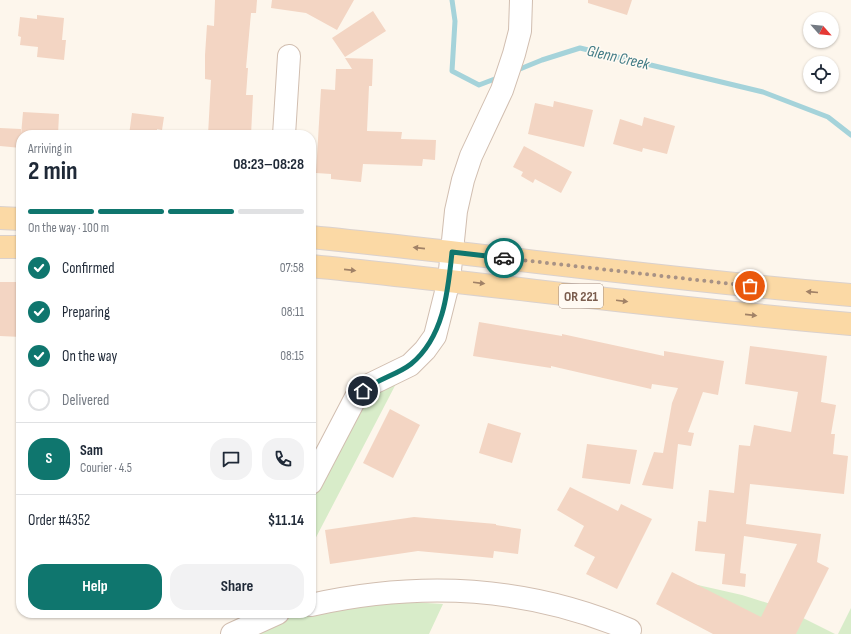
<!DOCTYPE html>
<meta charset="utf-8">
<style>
body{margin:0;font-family:"Sofia Sans Condensed",sans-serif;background:#f2f2f3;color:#1f2937;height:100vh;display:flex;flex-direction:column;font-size:15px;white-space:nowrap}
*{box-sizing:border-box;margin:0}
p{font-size:13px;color:#747a83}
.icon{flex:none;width:22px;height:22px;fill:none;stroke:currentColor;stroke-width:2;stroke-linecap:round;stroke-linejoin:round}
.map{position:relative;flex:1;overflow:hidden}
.details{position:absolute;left:16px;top:130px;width:300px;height:488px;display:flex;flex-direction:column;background:#fff;border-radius:16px;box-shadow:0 1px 3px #0004}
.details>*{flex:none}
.needle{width:26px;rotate:117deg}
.buttons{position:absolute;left:803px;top:12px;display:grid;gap:8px}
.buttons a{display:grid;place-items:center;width:36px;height:36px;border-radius:50%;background:#fff;box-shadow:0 1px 3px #0004;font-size:20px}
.pin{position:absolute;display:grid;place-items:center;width:34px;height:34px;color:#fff;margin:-17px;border:2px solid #fff;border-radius:50%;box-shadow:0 1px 4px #0007}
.courier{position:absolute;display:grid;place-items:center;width:40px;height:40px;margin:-20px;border:3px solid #0f766e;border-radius:50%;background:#fff;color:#222;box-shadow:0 1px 5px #0007}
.summary em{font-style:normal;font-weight:700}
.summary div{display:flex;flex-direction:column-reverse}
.summary{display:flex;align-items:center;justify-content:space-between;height:68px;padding:0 12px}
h1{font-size:26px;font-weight:700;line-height:30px}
.bar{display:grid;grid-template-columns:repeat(4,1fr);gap:6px 4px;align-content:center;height:48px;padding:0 12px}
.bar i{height:5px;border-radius:3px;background:#e0e1e3}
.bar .selected{background:#0f766e}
.bar p{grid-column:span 4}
.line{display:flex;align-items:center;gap:10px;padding:0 12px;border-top:1px solid #e0e1e3}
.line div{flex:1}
.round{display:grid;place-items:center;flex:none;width:42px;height:42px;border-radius:16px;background:#f2f2f3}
ol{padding:0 12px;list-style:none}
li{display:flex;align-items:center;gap:12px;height:44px}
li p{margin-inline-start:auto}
li .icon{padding:4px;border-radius:50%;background:#0f766e;color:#fff;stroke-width:4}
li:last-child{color:#747a83}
li i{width:22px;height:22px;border:2px solid #e0e1e3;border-radius:50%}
.cta{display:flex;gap:8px;margin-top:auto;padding:8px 12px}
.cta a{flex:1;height:46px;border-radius:16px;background:#0f766e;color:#fff;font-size:16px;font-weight:700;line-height:46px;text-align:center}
.cta a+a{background:#f2f2f3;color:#1f2937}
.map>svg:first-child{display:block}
.green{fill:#d8ecc9}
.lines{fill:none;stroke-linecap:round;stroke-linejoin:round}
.stream{stroke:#a5d3da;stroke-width:5}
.building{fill:#f3d5c3}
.minor-casing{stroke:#d1beb0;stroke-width:24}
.major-casing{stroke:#dad1cd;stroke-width:24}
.minor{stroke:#fff;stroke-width:22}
.major{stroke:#fbd9a5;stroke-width:22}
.oneway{fill:#a18267}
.done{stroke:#a89285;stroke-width:4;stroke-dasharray:0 7.2}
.route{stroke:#0f766e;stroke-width:5}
.labels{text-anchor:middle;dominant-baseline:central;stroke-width:3;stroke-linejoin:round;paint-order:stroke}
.shield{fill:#fffaf3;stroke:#a28b7f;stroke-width:1}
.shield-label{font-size:14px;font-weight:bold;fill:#7a5c4d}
.water-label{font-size:16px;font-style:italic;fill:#437c86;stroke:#fffaf3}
</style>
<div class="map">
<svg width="851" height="634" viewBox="0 0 851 634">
<rect width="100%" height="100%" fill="#fdf6ec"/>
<path class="green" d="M365,376L399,378L311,547V486Z
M689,583L742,595L783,608L835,634H743Z
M311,596L443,604L429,634H238L248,613H311Z
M851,608V634H838Z"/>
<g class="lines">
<path class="stream" d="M452,0L455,21L452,71L479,85L500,77
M515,71L542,60L580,48L763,92L828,117L851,135"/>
</g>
<path class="building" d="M215,0H257L256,13H251L246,68H248L246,95H253L251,135H208L211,80L205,79V55L207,25L214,26Z
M272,0H354L337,30L306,13L271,8Z
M588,0H632L627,15L588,3Z
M373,11L386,31L345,57L332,38Z
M37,15L64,18L62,40H66L64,60L37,57L38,47L20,45L21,37L18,36L20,17L37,19Z
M345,58L373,59L372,86H369L367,131L402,132L401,139L436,140L435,160L423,159L422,166L363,164L361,182L331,179V174L316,173L321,89L335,90L336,69H352Z
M554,101L593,110L584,147L528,134L535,103L553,107Z
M23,112L59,114L58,135H21Z
M132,113L164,117L162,130L157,129V135H129Z
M644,117L675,126L667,154L643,148L642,152L613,144L620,119L642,126Z
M0,128L21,129V148L0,146Z
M524,146L572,172L561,193L535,179L533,183L521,176L523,172L513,167Z
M0,282H21V337L0,336Z
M479,322L562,336V334L664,356V351L724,361L718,395L703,392L688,432L694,433L691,446L678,444L673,489L642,485L654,452L663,453L672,403L678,388L652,384L651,389L551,366V368L473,356Z
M750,346L827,356L821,402L836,405L831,434H835L833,454L848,456L844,494L750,484L746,524L821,534L817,562L829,568L796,634H713L656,604L672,572L761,617L797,544L744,536L740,573L746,574L745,587L722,584L725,554L695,551L698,521L706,522L709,490L734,493L739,445L750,446L754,425L791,432L798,392L745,384Z
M390,409L420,425L393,478L363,463Z
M488,423L521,433L512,463L479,453Z
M587,444L637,450L630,484L582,478Z
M570,487L618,511L621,504L652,519L617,589L586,574L595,557L574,546L584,526L557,510Z
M414,517L496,524V525L521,529L518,554L494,551L493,558L418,551L330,564L325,530Z"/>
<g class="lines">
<defs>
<path id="minor" d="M284,135L289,56
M311,483L356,397L369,385L410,365L425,350L435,336L449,280L456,211L463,180L471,156L502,90L514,54L520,31L521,0
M311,605C419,581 528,586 630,630
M232,634L278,613"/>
<path id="major" d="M0,218L21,219
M311,237C491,255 671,280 851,295
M0,247H21
M311,266C491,284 671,309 851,324"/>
</defs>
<use href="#minor" class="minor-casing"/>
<use href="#major" class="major-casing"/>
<use href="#minor" class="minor"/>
<use href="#major" class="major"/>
</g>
<defs><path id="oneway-solid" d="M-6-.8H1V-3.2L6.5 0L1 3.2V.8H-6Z"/></defs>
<g class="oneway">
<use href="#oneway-solid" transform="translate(419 248) rotate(-174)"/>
<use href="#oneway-solid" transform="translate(350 270) rotate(6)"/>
<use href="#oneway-solid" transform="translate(479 283) rotate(7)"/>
<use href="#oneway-solid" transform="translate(812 292) rotate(-175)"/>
<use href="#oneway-solid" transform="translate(622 301) rotate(7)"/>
<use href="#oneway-solid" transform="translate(751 315) rotate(6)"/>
</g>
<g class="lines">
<path class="done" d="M504,258L750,286"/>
<path class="route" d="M363,391C377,379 397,375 411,364C444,337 448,291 452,252L504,258"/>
</g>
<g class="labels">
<rect class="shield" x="559" y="284" width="44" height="24" rx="3"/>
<g class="shield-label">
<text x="581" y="296">OR 221</text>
</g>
<g class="water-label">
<text transform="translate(618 58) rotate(13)">Glenn Creek</text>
</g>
</g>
</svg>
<div class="buttons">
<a><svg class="needle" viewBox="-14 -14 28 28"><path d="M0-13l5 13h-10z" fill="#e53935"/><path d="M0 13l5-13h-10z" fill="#747a83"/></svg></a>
<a><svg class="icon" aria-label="locate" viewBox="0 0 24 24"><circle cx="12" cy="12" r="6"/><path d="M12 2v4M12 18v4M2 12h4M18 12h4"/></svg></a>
</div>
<div class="pin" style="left:750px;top:286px;background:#ea580c"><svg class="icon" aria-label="bag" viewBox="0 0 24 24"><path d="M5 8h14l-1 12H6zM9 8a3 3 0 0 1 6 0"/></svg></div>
<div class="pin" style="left:363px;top:391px;background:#1f2937"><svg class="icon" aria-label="home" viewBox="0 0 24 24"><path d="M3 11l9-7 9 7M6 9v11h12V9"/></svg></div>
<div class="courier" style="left:504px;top:258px"><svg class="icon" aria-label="car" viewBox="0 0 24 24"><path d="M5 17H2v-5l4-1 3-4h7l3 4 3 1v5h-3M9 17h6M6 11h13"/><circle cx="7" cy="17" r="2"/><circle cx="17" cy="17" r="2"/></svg></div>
<section class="details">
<div class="summary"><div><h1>2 min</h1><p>Arriving in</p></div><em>08:23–08:28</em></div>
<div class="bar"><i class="selected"></i><i class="selected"></i><i class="selected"></i><i></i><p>On the way · 100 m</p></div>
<ol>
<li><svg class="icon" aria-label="check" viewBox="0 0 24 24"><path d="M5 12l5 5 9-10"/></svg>Confirmed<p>07:58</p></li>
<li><svg class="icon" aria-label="check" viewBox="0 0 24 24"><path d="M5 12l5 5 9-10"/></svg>Preparing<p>08:11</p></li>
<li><svg class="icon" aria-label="check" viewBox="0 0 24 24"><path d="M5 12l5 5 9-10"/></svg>On the way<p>08:15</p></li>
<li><i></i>Delivered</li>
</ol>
<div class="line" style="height:72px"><b class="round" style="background:#0f766e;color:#fff">S</b><div><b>Sam</b><p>Courier · 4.5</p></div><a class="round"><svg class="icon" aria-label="chat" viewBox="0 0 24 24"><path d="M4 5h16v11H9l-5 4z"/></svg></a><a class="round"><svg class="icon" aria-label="phone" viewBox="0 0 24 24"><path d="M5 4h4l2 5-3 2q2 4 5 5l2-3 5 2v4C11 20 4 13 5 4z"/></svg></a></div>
<div class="line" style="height:52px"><div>Order #4352</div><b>$11.14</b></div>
<div class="cta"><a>Help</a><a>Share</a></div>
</section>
</div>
